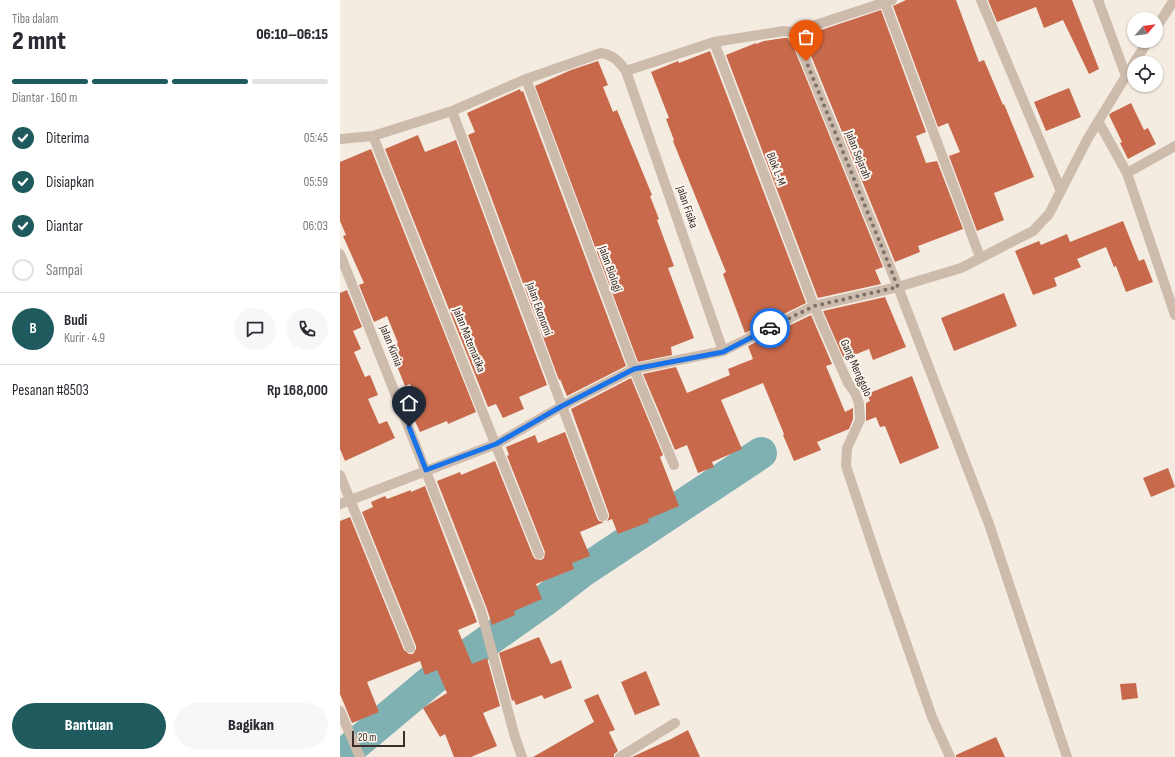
<!DOCTYPE html>
<html lang="id">
<meta charset="utf-8">
<style>
body{margin:0;font-family:"Sofia Sans Condensed",sans-serif;background:#f7f7f7;color:#2b2b33;height:100vh;display:flex;flex-direction:column;font-size:15px;white-space:nowrap}
*{box-sizing:border-box;margin:0}
p{font-size:13px;color:#7c7c81}
.icon{flex:none;width:22px;height:22px;fill:none;stroke:currentColor;stroke-width:2;stroke-linecap:round;stroke-linejoin:round}
.map{position:relative;flex:1;overflow:hidden}
.details{display:flex;flex-direction:column;background:#fff;width:340px}
.details>*{flex:none}
.needle{width:26px;rotate:62deg}
.buttons{position:absolute;left:787px;top:12px;display:grid;gap:8px}
.buttons a{display:grid;place-items:center;width:36px;height:36px;border-radius:50%;background:#fff;box-shadow:0 1px 3px #0004;font-size:20px}
.scale{position:absolute;left:12px;bottom:10px;width:53px;box-sizing:border-box;padding-left:4px;border:2px solid #3b302b;border-top:0;font-size:11px;line-height:14px;white-space:nowrap;color:#3b302b;-webkit-text-stroke:3px #fbf5ee;paint-order:stroke}
.pin{position:absolute;display:grid;place-items:center;width:34px;height:34px;color:#fff;margin:-41px -17px;border-radius:50% 50% 50% 0;rotate:-45deg;box-shadow:0 0 4px #0007}
.pin .icon{rotate:45deg}
.courier{position:absolute;display:grid;place-items:center;width:40px;height:40px;margin:-20px;border:3px solid #1a73e8;border-radius:50%;background:#fff;color:#222;box-shadow:0 1px 5px #0007}
.head em{font-style:normal;font-weight:800}
.head div{display:flex;flex-direction:column-reverse}
.head{display:flex;align-items:center;justify-content:space-between;height:68px;padding:0 12px}
h1{font-size:26px;font-weight:800;line-height:30px}
.bar{display:grid;grid-template-columns:repeat(4,1fr);gap:6px 4px;align-content:center;height:48px;padding:0 12px}
.bar i{height:5px;border-radius:3px;background:#e1e1e2}
.bar .on{background:#1f5a5e}
.bar p{grid-column:span 4}
.line{display:flex;align-items:center;gap:10px;padding:0 12px;border-top:1px solid #e1e1e2}
.line div{flex:1}
.round{display:grid;place-items:center;flex:none;width:42px;height:42px;border-radius:21px;background:#f7f7f7}
ol{padding:0 12px;list-style:none}
li{display:flex;align-items:center;gap:12px;height:44px}
li p{margin-inline-start:auto}
li .icon{padding:4px;border-radius:50%;background:#1f5a5e;color:#fff;stroke-width:4}
li:last-child{color:#7c7c81}
li i{width:22px;height:22px;border:2px solid #e1e1e2;border-radius:50%}
.cta{display:flex;gap:8px;margin-top:auto;padding:8px 12px}
.cta a{flex:1;height:46px;border-radius:24px;background:#1f5a5e;color:#fff;font-size:16px;font-weight:800;line-height:46px;text-align:center}
.cta a+a{background:#f7f7f7;color:#2b2b33}
main{display:flex;flex:1;min-height:0}
.map>svg:first-child{display:block}
.lines{fill:none;stroke-linecap:round;stroke-linejoin:round}
.river{stroke:#7fb0b2;stroke-width:32}
.building{fill:#c8694b}
.minor{stroke:#cdbbac;stroke-width:10}
.done{stroke:#7c716b;stroke-width:4;stroke-dasharray:0 7.2}
.route{stroke:#1a73e8;stroke-width:5}
.labels{text-anchor:middle;dominant-baseline:central;stroke-width:4;stroke-linejoin:round;paint-order:stroke}
.street-label{font-size:12px;fill:#3b302b;stroke:#fbf5ee}
</style>
<main>
<section class="details">
<div class="head"><div><h1>2 mnt</h1><p>Tiba dalam</p></div><em>06:10–06:15</em></div>
<div class="bar"><i class="on"></i><i class="on"></i><i class="on"></i><i></i><p>Diantar · 160 m</p></div>
<ol>
<li><svg class="icon" aria-label="check" viewBox="0 0 24 24"><path d="M5 12l5 5 9-10"/></svg>Diterima<p>05:45</p></li>
<li><svg class="icon" aria-label="check" viewBox="0 0 24 24"><path d="M5 12l5 5 9-10"/></svg>Disiapkan<p>05:59</p></li>
<li><svg class="icon" aria-label="check" viewBox="0 0 24 24"><path d="M5 12l5 5 9-10"/></svg>Diantar<p>06:03</p></li>
<li><i></i>Sampai</li>
</ol>
<div class="line" style="height:72px"><b class="round" style="background:#1f5a5e;color:#fff">B</b><div><b>Budi</b><p>Kurir · 4.9</p></div><a class="round"><svg class="icon" aria-label="chat" viewBox="0 0 24 24"><path d="M4 5h16v11H9l-5 4z"/></svg></a><a class="round"><svg class="icon" aria-label="phone" viewBox="0 0 24 24"><path d="M5 4h4l2 5-3 2q2 4 5 5l2-3 5 2v4C11 20 4 13 5 4z"/></svg></a></div>
<div class="line" style="height:52px"><div>Pesanan #8503</div><b>Rp 168,000</b></div>
<div class="cta"><a>Bantuan</a><a>Bagikan</a></div>
</section>
<div class="map">
<svg width="835" height="757" viewBox="0 0 835 757">
<rect width="100%" height="100%" fill="#f4ebe1"/>
<g class="lines">
<path class="river" d="M0,757L92,680L204,601L240,573L421,453"/>
</g>
<path class="building" d="M566,0H616L639,62L644,60L663,105L664,104L694,177L654,193L664,220L637,231L609,156L620,152L608,123L598,127L553,6Z
M648,0H732L759,69L749,74L723,20L704,28L696,7L657,22Z
M541,10L586,132L576,136L586,163L597,161L623,229L578,246L580,252L555,262L463,36Z
M444,38H448L449,41H451L543,267L535,270L541,284L478,298L386,55L416,43V44L424,41Z
M370,51L466,303L405,333L383,274L386,272L333,141L334,140L326,119L329,118L311,72L338,61L339,63Z
M258,61L268,85L263,87L273,112L277,110L312,195L310,196L319,219L317,220L334,266L328,268L354,338L331,347L332,355L298,362L195,86L231,70Z
M729,88L741,117L706,131L694,102Z
M180,89L181,92L183,91L286,366L227,396L220,379L219,380L128,135L135,132L127,113Z
M791,103L804,130L808,128L816,144L788,159L780,143L782,142L769,115L771,113Z
M78,135L85,152L116,140L207,385L179,397L184,409L163,418L156,404L148,407L45,149Z
M31,149L136,412L108,424L107,421L80,432L73,417L83,413L70,384L65,386L49,346L58,343L47,316L34,322L19,285L24,283L3,236L6,235L0,221V162Z
M783,221L799,261L804,259L813,282L786,292L776,266L774,267L766,247L737,259L741,267L714,278L717,286L693,295L675,251L699,241L701,245L727,234L730,242Z
M7,290L22,327L13,331L21,349L14,352L25,377L30,375L38,395L28,399L39,424L47,421L55,438L5,461L0,449V293Z
M664,293L677,326L614,351L601,318Z
M545,297L566,347L533,360L529,349L504,359L483,311Z
M471,315L492,364L486,366L505,412L513,408V419L509,429L477,442L481,450L454,461L443,435L444,434L423,383L381,400L402,449L372,462L374,467L358,473L347,445L335,450L303,374L336,367L347,393L390,375L388,369L413,359L408,346Z
M572,376L599,448L560,464L545,426L540,427L536,417L526,421V403L530,401L527,394Z
M291,378L323,455L320,457L339,506L308,519L309,522L278,534L272,519L267,521L269,517V514L231,409Z
M225,432L257,518L259,521L264,522L240,532L250,556L232,563L234,569L196,584L202,599L174,611L175,615L152,625L147,609L97,481L120,472L121,475L155,461L193,556L195,559L201,560L204,558L205,552L167,456L169,455L166,447L195,435L198,443Z
M828,468L835,487L811,497L803,478Z
M85,486L137,622L118,630L132,664L147,658L160,706L143,713L157,746L131,757H114L105,734L100,737L83,708L107,693L97,670L85,675L80,661L27,682L39,712L12,723L0,694V521L10,517L64,650L69,654H73L76,649V646L22,512L33,507L31,502L45,496L47,499L71,490V492Z
M199,637L211,664L221,660L232,688L204,699L202,695L176,705L174,700L172,701L159,653Z
M306,671L320,705L295,715L281,682Z
M796,683L798,698L782,700L780,684Z
M258,694L275,730L269,732L278,751L274,754V757H193L254,722L244,700Z
M348,730L360,757H292L331,739Z
M656,737L665,757H616V755Z"/>
<g class="lines">
<path class="minor" d="M641,0L721,191
M758,0L786,76
M545,3L640,257
M816,28L834,0
M454,32L558,287L649,524L727,757
M374,42L474,306L508,383L515,393L519,403L520,420L507,448L506,466L540,568L592,717L610,757
M794,63L808,41
M286,71L383,351
M186,79L294,369L334,465
M112,111L263,516
M758,121L787,173L835,315
M33,136L199,554
M0,139L33,136L112,111L186,79L261,53C273,55 279,61 286,71L374,42L444,31L454,32L552,0
M787,173L835,146
M0,254L141,611L175,737L182,757
M0,475L70,648
M0,504L156,444L222,406L294,369L383,351L474,306L558,287L621,268L693,231L709,214L748,138L794,63
M0,711L20,757
M280,757L335,723"/>
</g>
<g class="lines">
<path class="done" d="M430,328L474,306L558,287L466,61"/>
<path class="route" d="M69,427L86,470L156,444L222,406L294,369L383,352L430,328"/>
</g>
<g class="labels">
<g class="street-label">
<text transform="translate(518 155) rotate(68)">Jalan Sejarah</text>
<text transform="translate(436 169) rotate(69)">Blok L-M</text>
<text transform="translate(347 207) rotate(71)">Jalan Fisika</text>
<text transform="translate(270 269) rotate(70)">Jalan Biologi</text>
<text transform="translate(199 309) rotate(70)">Jalan Ekonomi</text>
<text transform="translate(129 340) rotate(68)">Jalan Matematika</text>
<text transform="translate(51 346) rotate(68)">Jalan Kimia</text>
<text transform="translate(516 368) rotate(66)">Gang Menggolo</text>
</g>
</g>
</svg>
<div class="buttons">
<a><svg class="needle" viewBox="-14 -14 28 28"><path d="M0-13l5 13h-10z" fill="#e53935"/><path d="M0 13l5-13h-10z" fill="#7c7c81"/></svg></a>
<a><svg class="icon" aria-label="locate" viewBox="0 0 24 24"><circle cx="12" cy="12" r="6"/><path d="M12 2v4M12 18v4M2 12h4M18 12h4"/></svg></a>
</div>
<div class="scale">20 m</div>
<div class="pin" style="left:466px;top:61px;background:#ea580c"><svg class="icon" aria-label="bag" viewBox="0 0 24 24"><path d="M5 8h14l-1 12H6zM9 8a3 3 0 0 1 6 0"/></svg></div>
<div class="pin" style="left:69px;top:427px;background:#1f2937"><svg class="icon" aria-label="home" viewBox="0 0 24 24"><path d="M3 11l9-7 9 7M6 9v11h12V9"/></svg></div>
<div class="courier" style="left:430px;top:328px"><svg class="icon" aria-label="car" viewBox="0 0 24 24"><path d="M5 17H2v-5l4-1 3-4h7l3 4 3 1v5h-3M9 17h6M6 11h13"/><circle cx="7" cy="17" r="2"/><circle cx="17" cy="17" r="2"/></svg></div>
</div>
</main>
